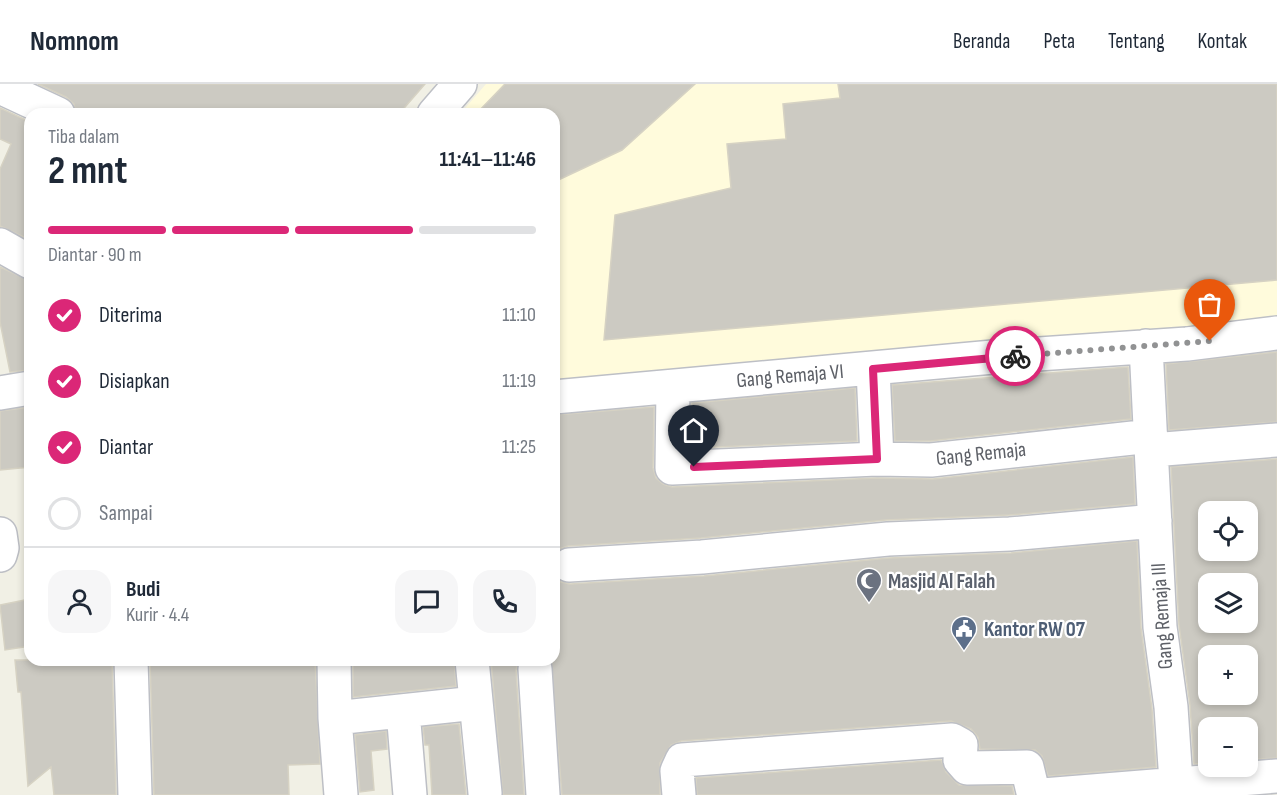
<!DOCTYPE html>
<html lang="id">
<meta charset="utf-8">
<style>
body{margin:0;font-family:"Sofia Sans Condensed",sans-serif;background:#f6f6f7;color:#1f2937;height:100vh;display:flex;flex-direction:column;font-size:22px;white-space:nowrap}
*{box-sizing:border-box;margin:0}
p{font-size:20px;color:#747a83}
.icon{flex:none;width:33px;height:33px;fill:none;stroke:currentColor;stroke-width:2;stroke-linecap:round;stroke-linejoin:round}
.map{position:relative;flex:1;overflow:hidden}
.details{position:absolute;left:24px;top:24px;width:536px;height:558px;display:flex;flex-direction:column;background:#fff;border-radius:18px;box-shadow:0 3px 9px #0003}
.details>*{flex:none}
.tools{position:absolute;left:1198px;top:417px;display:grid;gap:12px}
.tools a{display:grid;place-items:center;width:60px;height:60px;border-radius:12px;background:#fff;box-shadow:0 3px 9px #0003;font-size:30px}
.pin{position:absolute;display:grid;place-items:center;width:51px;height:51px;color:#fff;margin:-62px -26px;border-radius:50% 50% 50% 0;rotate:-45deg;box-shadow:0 0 6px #0007}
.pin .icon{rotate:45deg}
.courier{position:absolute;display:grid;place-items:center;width:60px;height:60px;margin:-30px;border:4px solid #db2777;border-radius:50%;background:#fff;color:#222;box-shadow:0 2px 8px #0007}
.headline em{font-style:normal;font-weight:700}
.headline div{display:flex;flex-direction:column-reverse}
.headline{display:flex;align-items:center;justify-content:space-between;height:102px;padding:0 24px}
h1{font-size:39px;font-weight:700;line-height:45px}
.bar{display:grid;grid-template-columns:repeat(4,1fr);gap:9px 6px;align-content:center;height:72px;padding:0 24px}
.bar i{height:8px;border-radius:4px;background:#e0e1e3}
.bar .selected{background:#db2777}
.bar p{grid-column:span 4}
.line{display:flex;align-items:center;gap:15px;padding:0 24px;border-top:2px solid #e0e1e3}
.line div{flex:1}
.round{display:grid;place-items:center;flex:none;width:63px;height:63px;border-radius:18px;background:#f6f6f7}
ol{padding:0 24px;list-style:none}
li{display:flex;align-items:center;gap:18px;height:66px}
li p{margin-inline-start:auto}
li .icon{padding:6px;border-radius:50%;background:#db2777;color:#fff;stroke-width:4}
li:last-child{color:#747a83}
li i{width:33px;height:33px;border:3px solid #e0e1e3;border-radius:50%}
header{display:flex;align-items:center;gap:36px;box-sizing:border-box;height:84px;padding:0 30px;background:#fff;border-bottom:2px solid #e0e1e3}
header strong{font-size:28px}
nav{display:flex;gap:33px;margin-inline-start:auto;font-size:21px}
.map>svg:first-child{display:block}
.commercial{fill:#fffbdc}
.building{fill:#cccac2;stroke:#d6d2c3;stroke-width:1.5;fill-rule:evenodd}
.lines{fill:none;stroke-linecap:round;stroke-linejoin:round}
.street-casing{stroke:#bdbfc5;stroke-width:36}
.street{stroke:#fff;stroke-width:33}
.done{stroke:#919293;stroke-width:6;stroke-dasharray:0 10.8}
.route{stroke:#db2777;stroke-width:8}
.labels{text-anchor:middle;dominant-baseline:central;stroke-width:4.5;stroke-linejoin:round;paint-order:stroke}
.street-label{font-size:21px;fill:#5d6067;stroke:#fff}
.worship-label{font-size:21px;font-weight:bold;fill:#5b616d;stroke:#fff;text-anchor:start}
.service-label{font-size:21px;font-weight:bold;fill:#4e5e75;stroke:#fff;text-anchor:start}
</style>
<header>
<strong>Nomnom</strong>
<nav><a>Beranda</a><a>Peta</a><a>Tentang</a><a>Kontak</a></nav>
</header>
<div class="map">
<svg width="1277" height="711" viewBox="0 0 1277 711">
<rect width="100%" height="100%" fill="#f1f0e5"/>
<path class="commercial" d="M486,0H1277V247L554,304V30H460Z"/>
<path class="building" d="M38,0H425L399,30H76L74,20L66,13Z
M505,0H695L622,66L554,98V30H476Z
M838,0H1277V196L604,256L615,131L731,104L727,60L786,55L783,20L840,14Z
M0,24L30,38V156L0,142V85L11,60L0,55Z
M0,183L30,197V286L10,288L0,238Z
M1277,268V338L1169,346L1166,280Z
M1128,283L1131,335L930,357H895L892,301Z
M855,304L857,357L691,364L692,319Z
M30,323V383L0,386V327Z
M654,323L653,384L656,394L663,400L672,403L877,394L933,395L1133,373L1135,420L1009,431L886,436L701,454L568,462L559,465L554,471V331Z
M1277,375V674L1248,676V644H1209V679L1194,680L1190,621L1179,541L1171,383ZM1209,428H1248V466H1209ZM1209,500H1248V538H1209ZM1209,572H1248V610H1209Z
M1137,457L1141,544L1152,625L1156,683L1048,692L1042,672L1035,666L980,665L978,653L971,645L951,637L681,657L671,661L660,679V711H562L551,576H554V491L561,498L570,500L704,492L889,474L1011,469Z
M30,515V562L5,566L0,521Z
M15,576H112L116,711H54L51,683L28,702L21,608H18Z
M150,576H315L320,680L288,681L289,711H154Z
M353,576H454L456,602L353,613Z
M491,576H519L516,586L524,711H503Z
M459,640L466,711H432L429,661H425L423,643Z
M386,647L387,665L371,667L374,706L360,708L355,651Z
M941,676L946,688L959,701L1012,702L1014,711H697L696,694Z"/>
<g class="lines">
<defs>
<path id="street" d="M0,3L58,30
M434,30L460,0
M0,161L30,178
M1146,262L1160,543L1171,623L1176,698
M873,285L877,375
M673,303L672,384L877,375L931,376L1151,352
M0,309L30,304
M554,313L993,273L1187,260L1277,249
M1152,366L1277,356
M0,450L2,464L0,471
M569,481L702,473L888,455L1010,450L1155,437
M131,576L135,711
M334,576L335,634L341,711
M472,576L485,709
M535,585L543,711
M403,627L410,711
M335,634L476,619
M679,711L677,687L682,676L952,656L961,661L960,676L967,684L1027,683L1033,708L1041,711
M1043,711L1277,692"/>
</defs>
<use href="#street" class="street-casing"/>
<use href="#street" class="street"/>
</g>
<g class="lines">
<path class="done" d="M1015,272L1210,257"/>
<path class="route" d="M694,383L877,375L873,285L1015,272"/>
</g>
<defs>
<symbol id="mosque-pin" viewBox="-11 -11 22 30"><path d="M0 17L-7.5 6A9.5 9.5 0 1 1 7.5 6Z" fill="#6b7280" stroke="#fff"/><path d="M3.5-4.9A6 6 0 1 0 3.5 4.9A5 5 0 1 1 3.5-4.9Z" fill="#fff"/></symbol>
<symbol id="civic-pin" viewBox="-11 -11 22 30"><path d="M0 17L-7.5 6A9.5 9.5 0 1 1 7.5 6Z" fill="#5c6f8a" stroke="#fff"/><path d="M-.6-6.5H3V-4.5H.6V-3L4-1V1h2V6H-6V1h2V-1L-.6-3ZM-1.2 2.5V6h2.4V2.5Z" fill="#fff"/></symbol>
</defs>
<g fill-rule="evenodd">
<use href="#mosque-pin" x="854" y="482" width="30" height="40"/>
<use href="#civic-pin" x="949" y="530" width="30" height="40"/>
</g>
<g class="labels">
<g class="street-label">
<text transform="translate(790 292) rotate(-5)">Gang Remaja VI</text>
<text transform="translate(981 370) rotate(-6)">Gang Remaja</text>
<text transform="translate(1162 532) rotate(-94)">Gang Remaja III</text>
</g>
<g class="worship-label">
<text x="888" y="497">Masjid Al Falah</text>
</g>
<g class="service-label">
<text x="984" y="545">Kantor RW 07</text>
</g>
</g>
</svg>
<div class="tools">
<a><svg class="icon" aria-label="locate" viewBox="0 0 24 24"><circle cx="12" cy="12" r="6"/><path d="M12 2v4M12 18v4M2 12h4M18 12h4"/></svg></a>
<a><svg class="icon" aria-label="layers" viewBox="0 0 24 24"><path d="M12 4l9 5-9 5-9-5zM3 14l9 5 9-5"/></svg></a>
<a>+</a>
<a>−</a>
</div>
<div class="pin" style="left:1210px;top:257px;background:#ea580c"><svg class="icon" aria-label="bag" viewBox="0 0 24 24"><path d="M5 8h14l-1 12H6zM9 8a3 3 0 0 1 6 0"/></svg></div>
<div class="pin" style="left:694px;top:383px;background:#1f2937"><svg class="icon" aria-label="home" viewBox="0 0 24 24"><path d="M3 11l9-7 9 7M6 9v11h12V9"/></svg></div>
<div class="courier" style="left:1015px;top:272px"><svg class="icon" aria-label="bike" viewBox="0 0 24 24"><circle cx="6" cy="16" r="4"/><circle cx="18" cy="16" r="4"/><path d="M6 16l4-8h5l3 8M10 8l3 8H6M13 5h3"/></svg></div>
<section class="details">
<div class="headline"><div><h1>2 mnt</h1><p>Tiba dalam</p></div><em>11:41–11:46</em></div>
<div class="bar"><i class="selected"></i><i class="selected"></i><i class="selected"></i><i></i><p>Diantar · 90 m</p></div>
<ol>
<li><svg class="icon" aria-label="check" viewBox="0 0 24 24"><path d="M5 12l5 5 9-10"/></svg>Diterima<p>11:10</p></li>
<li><svg class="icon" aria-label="check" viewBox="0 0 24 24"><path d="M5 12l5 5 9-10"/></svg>Disiapkan<p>11:19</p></li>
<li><svg class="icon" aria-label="check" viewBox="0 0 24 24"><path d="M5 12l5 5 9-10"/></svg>Diantar<p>11:25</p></li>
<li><i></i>Sampai</li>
</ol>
<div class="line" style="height:108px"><a class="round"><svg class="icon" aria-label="person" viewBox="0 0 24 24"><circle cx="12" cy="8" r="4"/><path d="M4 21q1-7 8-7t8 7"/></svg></a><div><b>Budi</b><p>Kurir · 4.4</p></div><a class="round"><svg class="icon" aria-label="chat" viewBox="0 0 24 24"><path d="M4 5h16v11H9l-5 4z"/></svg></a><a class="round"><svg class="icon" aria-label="phone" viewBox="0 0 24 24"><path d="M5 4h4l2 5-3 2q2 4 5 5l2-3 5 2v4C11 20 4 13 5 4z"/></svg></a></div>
</section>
</div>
